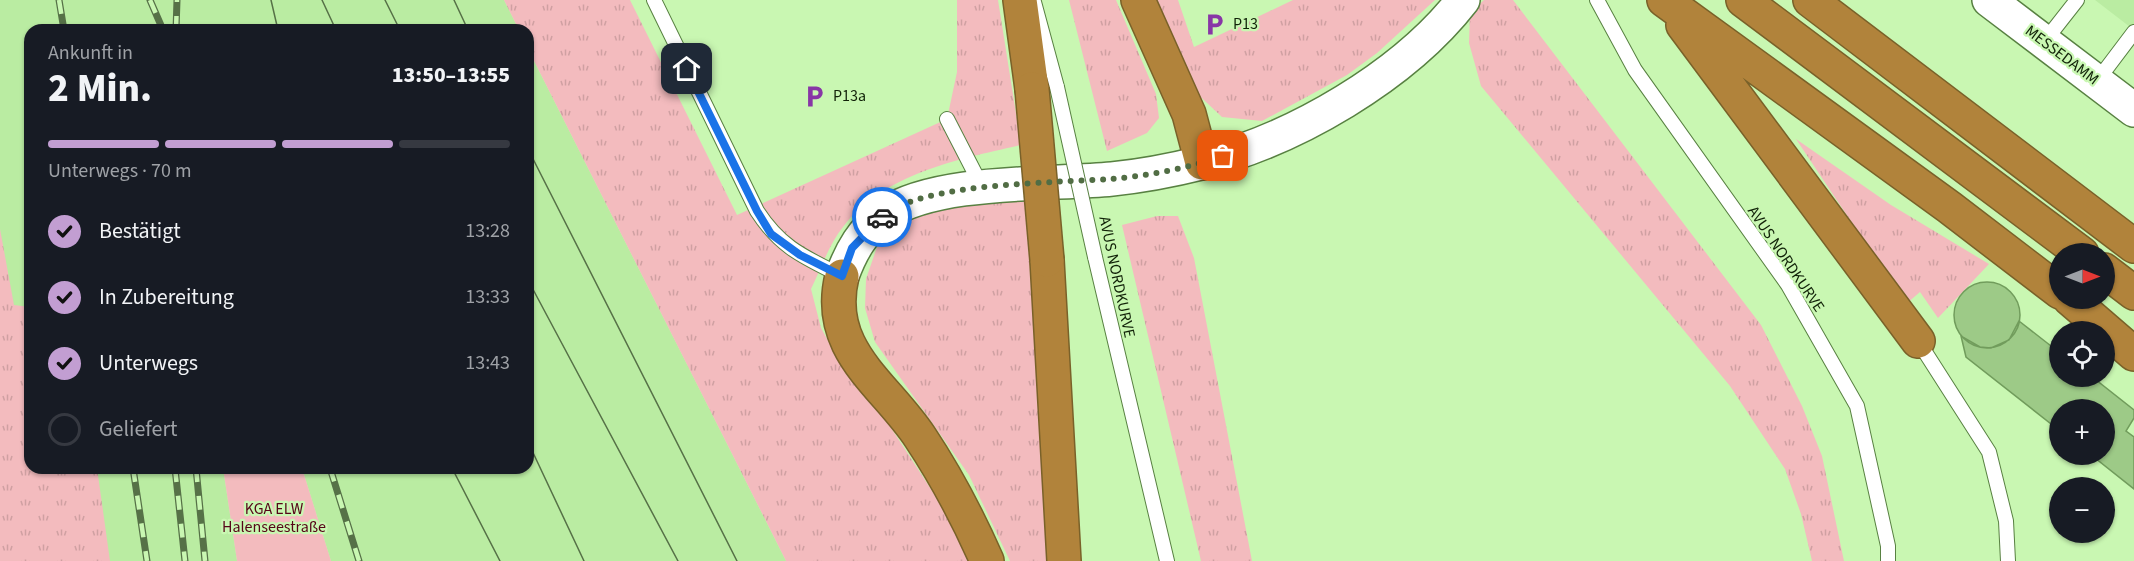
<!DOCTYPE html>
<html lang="de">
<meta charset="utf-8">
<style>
body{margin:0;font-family:"Source Sans 3",sans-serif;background:#242831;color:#f1f3f6;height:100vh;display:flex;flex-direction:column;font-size:22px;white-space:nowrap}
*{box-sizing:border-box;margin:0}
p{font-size:20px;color:#9ea1a6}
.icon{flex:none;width:33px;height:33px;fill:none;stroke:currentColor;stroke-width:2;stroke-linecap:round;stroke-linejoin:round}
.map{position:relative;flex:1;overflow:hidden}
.panel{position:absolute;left:24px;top:24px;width:510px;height:450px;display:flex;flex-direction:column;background:#171b24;border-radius:18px;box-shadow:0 2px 4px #0004}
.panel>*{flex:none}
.needle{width:39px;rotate:90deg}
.buttons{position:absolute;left:2049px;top:243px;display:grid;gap:12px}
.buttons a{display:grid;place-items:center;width:66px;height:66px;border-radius:50%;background:#171b24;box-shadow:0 2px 4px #0004;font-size:30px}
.pin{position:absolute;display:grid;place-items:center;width:51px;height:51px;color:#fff;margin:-26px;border-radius:12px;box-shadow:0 3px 9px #0006}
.courier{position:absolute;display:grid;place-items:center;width:60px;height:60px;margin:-30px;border:4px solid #1a73e8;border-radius:50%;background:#fff;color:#222;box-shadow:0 2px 8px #0007}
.headline em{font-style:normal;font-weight:800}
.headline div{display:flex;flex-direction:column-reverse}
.headline{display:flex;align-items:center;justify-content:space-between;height:102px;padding:0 24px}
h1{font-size:39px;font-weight:800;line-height:45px}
.bar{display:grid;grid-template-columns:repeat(4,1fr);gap:9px 6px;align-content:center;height:72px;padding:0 24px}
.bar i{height:8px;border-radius:4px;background:#363941}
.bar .active{background:#c29ed2}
.bar p{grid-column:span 4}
ol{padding:0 24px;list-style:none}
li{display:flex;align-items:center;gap:18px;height:66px}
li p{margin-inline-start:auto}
li .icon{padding:6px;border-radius:50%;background:#c29ed2;color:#111;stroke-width:4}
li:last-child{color:#9ea1a6}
li i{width:33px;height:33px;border:3px solid #363941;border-radius:50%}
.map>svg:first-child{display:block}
.built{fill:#baeca2}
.grass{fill:url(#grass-tufts)}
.garden{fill:#f3bbbe}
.building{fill:#9dca87;stroke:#719c5c;stroke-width:1.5}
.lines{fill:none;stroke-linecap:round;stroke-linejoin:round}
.service-casing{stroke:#588142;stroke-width:16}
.secondary-casing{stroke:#588142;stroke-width:36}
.motorway-casing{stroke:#796129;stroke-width:36}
.service{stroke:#fff;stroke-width:14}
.secondary{stroke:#fff;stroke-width:33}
.motorway{stroke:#b1833b;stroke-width:33}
.tram{stroke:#567147;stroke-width:1.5}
.rail-casing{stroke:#567147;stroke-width:7}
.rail{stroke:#c9f7b2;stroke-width:4.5;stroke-dasharray:14;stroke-linecap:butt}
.service-bridge-casing{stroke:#588142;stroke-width:16;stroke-linecap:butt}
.motorway-bridge-casing{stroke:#796129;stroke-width:36;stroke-linecap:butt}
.service-bridge{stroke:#fff;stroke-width:14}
.motorway-bridge{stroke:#b1833b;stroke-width:33}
.done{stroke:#516d44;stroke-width:6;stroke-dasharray:0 10.8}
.route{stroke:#1a73e8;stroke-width:8}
.labels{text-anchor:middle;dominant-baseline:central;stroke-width:4.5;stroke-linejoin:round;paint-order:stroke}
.poi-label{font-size:16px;fill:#112208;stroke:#c9f7b2;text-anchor:start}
.street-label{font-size:16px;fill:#112208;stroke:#c9f7b2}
.park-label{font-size:16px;fill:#560518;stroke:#c9f7b2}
</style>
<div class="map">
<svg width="2134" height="561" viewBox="0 0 2134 561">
<defs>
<pattern id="grass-tufts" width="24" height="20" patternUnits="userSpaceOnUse" patternTransform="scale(1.5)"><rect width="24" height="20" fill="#f3bbbe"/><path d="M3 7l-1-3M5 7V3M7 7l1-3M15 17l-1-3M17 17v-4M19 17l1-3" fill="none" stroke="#cfa0a2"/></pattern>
</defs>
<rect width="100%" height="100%" fill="#c9f7b2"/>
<path class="built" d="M0,0H504L519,30H30V468H223L237,561H0Z
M2095,0H2134V30Z
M528,49L786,561H331L302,468H528Z"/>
<path class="grass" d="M504,0H630L737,215L947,119L957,72V0H998L1021,145C959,159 884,173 843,227C829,244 821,269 811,289L821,328L841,364L880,411L944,509L968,561H786L528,49V30H519Z
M1069,0H1116L1156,94L1159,118L1147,133L1107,151Z
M1155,0H1178L1194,47L1293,0H1435L1377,53L1347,75L1262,121L1222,117L1191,88Z
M1484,0H1513L1761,325L1802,406L1822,456L1844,561H1812L1801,514L1785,469L1730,386L1481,86L1469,43L1470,13Z
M1796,139L1891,205L1989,264L1938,318L1920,292L1906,304Z
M1027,199L1052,561H1010L969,475L875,342L865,308L866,279L878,244L908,220L952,207Z
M1157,216H1178L1194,258L1252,561H1201L1122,225Z
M0,229L14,305L30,307V468H97L110,561H0Z"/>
<path class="garden" d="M223,468H302L331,561H237Z"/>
<path class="building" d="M1954 315a33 33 0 1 1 66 0a33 33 0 1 1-66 0Z
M2019,321L2060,353V376H2091L2134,410V418L2126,431L2134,437V489L2090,454H2104V410H2060V431L1966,357L1961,336L1980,347L1991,348L2009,340Z"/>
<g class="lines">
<defs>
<path id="service" d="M654,0L757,211C781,248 804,257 842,276
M1597,0L1635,70L1788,285L1857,406L1888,546V561
M1034,2L1057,87
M2044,42L2077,0
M2097,81L2134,32
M947,119L982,187
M1095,257L1167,561
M1918,341L1989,452L2006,521L2008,561"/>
<path id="secondary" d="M1989,0L2134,110
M842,276C851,251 863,230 885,214C937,179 1050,185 1112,179C1141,176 1173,170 1201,163C1294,140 1404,76 1463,0"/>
<path id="motorway" d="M1020,0L1032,89
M1138,0L1189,114L1202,163
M1664,0L1949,207L2060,292
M1743,0L2082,254
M1810,0L2134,246
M1683,25L1918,341
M1047,260L1064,561
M2104,270L2134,293
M842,276C824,350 884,383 920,437C946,476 968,518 987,561
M2069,298L2134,354"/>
</defs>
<use href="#service" class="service-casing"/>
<use href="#secondary" class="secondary-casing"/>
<use href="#motorway" class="motorway-casing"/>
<use href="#service" class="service"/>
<use href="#secondary" class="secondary"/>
<use href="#motorway" class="motorway"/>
<path class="tram" d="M271,0L278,30
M322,0L336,30
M385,0L400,30
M454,0L468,30
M528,149L737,561
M528,280L678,561
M528,442L584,561
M452,468L500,561"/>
<defs>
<path id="rail" d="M59,0L64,30
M150,0L163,30
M176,30L177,0
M133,468L147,561
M175,468L185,561
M196,468L205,561
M330,468L359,561"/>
</defs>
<use href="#rail" class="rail-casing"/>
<use href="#rail" class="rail"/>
<defs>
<path id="service-bridge" d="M1057,87L1095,257"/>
<path id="motorway-bridge" d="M1032,89L1047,260"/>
</defs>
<use href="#service-bridge" class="service-bridge-casing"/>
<use href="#motorway-bridge" class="motorway-bridge-casing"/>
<use href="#service-bridge" class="service-bridge"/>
<use href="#motorway-bridge" class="motorway-bridge"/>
</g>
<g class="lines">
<path class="done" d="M882,217C921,182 1057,183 1111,179C1147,176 1188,168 1223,156"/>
<path class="route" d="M687,69L757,211L771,234L800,255L842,276L852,248L882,217"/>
</g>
<defs>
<symbol id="parking-bare" viewBox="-9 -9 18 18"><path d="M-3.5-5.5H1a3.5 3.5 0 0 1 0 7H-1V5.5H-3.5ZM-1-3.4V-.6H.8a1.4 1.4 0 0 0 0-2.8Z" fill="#8836a6" stroke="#c9f7b2" stroke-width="2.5" paint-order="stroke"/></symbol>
</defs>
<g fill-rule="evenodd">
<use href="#parking-bare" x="1198" y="8" width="33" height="33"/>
<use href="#parking-bare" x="798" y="80" width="33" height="33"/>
</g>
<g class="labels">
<g class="poi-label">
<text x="1233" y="24">P13</text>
<text x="833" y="96">P13a</text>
</g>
<g class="street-label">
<text transform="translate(2062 55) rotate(37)">MESSEDAMM</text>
<text transform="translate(1786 259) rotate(56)">AVUS NORDKURVE</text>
<text transform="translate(1117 277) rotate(78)">AVUS NORDKURVE</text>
</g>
<g class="park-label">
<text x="274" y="509">KGA ELW<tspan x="274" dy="18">Halenseestraße</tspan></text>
</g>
</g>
</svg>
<div class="buttons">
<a><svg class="needle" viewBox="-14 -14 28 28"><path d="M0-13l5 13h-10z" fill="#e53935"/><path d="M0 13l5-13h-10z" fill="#9ea1a6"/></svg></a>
<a><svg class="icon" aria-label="locate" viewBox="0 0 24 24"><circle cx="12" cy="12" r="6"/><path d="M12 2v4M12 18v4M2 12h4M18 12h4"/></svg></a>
<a>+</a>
<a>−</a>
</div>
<div class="pin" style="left:1223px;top:156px;background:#ea580c"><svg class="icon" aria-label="bag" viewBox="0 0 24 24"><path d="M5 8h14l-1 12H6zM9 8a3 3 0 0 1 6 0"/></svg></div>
<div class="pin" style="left:687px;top:69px;background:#1f2937"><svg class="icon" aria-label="home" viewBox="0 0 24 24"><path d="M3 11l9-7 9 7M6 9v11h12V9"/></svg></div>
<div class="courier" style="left:882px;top:217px"><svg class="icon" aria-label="car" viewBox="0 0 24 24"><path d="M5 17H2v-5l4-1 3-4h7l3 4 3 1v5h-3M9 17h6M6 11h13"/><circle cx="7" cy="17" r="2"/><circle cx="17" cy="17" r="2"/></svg></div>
<section class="panel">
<div class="headline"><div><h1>2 Min.</h1><p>Ankunft in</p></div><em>13:50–13:55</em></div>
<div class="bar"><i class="active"></i><i class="active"></i><i class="active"></i><i></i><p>Unterwegs · 70 m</p></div>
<ol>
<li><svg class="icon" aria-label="check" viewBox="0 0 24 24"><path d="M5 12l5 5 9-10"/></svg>Bestätigt<p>13:28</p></li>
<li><svg class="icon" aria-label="check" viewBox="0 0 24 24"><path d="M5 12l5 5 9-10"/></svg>In Zubereitung<p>13:33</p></li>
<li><svg class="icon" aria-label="check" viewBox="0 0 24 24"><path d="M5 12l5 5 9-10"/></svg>Unterwegs<p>13:43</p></li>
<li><i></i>Geliefert</li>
</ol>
</section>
</div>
